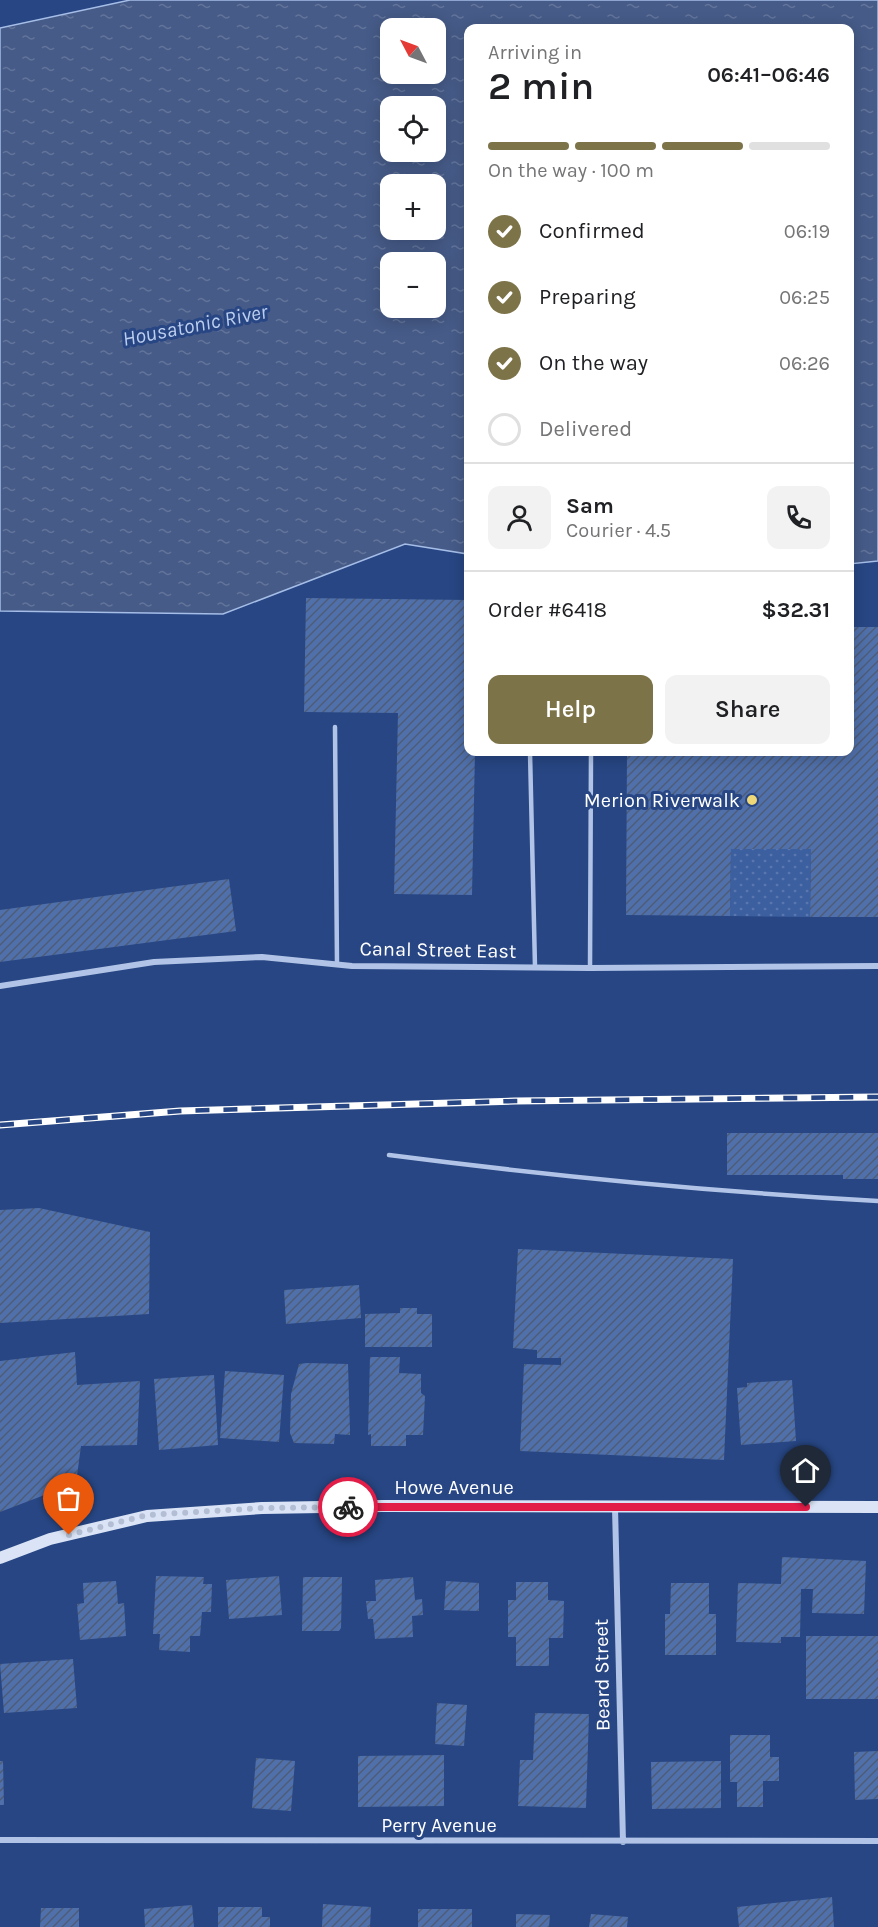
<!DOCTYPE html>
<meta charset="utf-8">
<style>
body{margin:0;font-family:Karla,sans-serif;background:#f2f2f2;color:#202124;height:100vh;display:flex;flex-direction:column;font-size:22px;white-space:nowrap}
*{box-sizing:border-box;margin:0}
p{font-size:20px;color:#757577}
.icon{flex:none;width:33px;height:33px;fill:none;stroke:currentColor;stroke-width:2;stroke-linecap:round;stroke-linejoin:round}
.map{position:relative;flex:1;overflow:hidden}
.panel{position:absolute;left:464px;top:24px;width:390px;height:732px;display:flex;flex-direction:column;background:#fff;border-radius:12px;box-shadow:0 3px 15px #0003}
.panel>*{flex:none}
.needle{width:39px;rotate:311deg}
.buttons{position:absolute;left:380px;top:18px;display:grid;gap:12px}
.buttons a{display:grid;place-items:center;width:66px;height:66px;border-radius:12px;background:#fff;box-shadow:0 3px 15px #0003;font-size:30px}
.pin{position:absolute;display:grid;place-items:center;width:51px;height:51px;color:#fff;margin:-62px -26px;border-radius:50% 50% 50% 0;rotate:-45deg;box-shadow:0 0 6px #0007}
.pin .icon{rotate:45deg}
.courier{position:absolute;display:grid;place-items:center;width:60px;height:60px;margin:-30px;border:4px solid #e11d48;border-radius:50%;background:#fff;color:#222;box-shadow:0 2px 8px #0007}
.headline em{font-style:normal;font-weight:600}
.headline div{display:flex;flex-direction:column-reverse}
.headline{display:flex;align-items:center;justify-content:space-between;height:102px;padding:0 24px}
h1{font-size:39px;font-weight:600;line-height:45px}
.bar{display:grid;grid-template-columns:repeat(4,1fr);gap:9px 6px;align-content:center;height:72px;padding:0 24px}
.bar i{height:8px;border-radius:4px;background:#e0e0e0}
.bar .active{background:#7d7349}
.bar p{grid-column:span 4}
.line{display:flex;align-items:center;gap:15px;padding:0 24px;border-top:2px solid #e0e0e0}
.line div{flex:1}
.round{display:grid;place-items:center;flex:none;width:63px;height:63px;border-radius:12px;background:#f2f2f2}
ol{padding:0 24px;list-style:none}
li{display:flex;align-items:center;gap:18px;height:66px}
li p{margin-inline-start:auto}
li .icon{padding:6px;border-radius:50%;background:#7d7349;color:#fff;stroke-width:4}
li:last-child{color:#757577}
li i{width:33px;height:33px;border:3px solid #e0e0e0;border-radius:50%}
.action{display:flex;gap:12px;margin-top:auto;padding:12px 24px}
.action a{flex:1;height:69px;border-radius:12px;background:#7d7349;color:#fff;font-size:24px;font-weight:600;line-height:69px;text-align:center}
.action a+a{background:#f2f2f2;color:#202124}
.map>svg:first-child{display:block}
.garden{fill:url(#garden-dots)}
.water{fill:url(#water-ripples);stroke:#a5bde7;stroke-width:1.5;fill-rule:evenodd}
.building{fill:url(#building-hatch)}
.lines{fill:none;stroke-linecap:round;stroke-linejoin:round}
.service{stroke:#b1c4e7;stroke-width:4.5}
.minor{stroke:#b1c4e7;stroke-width:6}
.secondary{stroke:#dae4f6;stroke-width:12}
.rail-casing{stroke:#fff;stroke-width:7}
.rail{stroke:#274683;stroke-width:4.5;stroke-dasharray:14;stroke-linecap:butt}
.done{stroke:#b3bed4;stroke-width:6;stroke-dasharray:0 10.8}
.route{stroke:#e11d48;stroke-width:8}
.poi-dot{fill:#efd877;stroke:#274683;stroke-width:2}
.labels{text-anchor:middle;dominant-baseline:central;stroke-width:6;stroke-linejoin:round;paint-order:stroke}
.poi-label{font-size:20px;fill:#fff;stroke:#274683;text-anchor:end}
.street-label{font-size:20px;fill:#fff;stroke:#274683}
.water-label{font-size:21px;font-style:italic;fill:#bcceee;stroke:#274683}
</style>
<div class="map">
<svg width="878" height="1927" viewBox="0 0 878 1927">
<defs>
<pattern id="garden-dots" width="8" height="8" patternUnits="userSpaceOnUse" patternTransform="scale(1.5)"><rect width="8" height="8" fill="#3c5fa0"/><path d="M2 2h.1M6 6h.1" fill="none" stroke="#5977ae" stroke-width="1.8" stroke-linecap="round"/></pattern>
<pattern id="water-ripples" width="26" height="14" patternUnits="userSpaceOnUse" patternTransform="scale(1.5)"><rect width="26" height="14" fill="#465b88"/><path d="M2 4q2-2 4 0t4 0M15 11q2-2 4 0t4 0" fill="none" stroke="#62749a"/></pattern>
<pattern id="building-hatch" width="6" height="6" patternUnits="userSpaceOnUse" patternTransform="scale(1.5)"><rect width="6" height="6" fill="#5070ab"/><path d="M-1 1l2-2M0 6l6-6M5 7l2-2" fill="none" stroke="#4e5c77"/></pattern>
</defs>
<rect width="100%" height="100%" fill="#274683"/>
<path class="garden" d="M731,849H811L810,917L730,916Z"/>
<path class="water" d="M130,0H878V561L849,564V28H468V554L405,544L223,614L0,611V28ZM390,28H435V74H390ZM390,106H435V152H390ZM390,184H435V230H390ZM390,262H435V308H390Z"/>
<path class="building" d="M306,598L468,600V752H475L472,895L394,894L398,713L304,712Z
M849,627H878V917H810L811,849H731L730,916L626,915L627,752H849Z
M229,879L236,931L0,962V910Z
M727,1133H878V1179H843V1175H727Z
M39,1208L150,1232L149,1314L0,1323V1210Z
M518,1249L733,1259L724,1460L520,1451L524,1364L561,1365V1358H537V1350L513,1348Z
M359,1285L361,1318L286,1324L284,1290Z
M400,1308H417V1314H432V1347H365V1314L400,1313Z
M75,1352L77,1385L140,1381L137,1445L81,1446L76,1483L0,1512V1361Z
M370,1357H400L399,1373L421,1374V1393L425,1396L423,1435H406V1446H371V1434L368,1435Z
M307,1363L348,1364L350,1431V1435L335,1434L334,1444L294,1443L290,1433L291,1394L299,1364Z
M225,1371L284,1375L279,1442L220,1438Z
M214,1375L218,1445L159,1450L154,1379Z
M792,1380L796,1441L741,1445L737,1388L747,1387V1383Z
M782,1557L866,1561L864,1614L812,1613L813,1589H801L800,1637H781V1643L736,1642L738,1583L781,1584Z
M156,1576L204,1577L203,1584H212L211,1612H202L200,1636H190V1652L159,1650L160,1634H153Z
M279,1576L282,1615L229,1619L226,1580Z
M303,1577H342L341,1628L339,1631H302Z
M413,1577L415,1600L422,1599L423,1615L412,1616L413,1637L375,1639L373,1619H368L366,1601H376L375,1580Z
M116,1581L118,1604L124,1603L126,1636L80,1640L77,1604L84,1603L83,1583Z
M446,1581L479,1583V1611L444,1610Z
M516,1582H548V1600L564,1601L563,1638H549V1666H516V1637H508V1600H516Z
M671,1583H709V1614H716V1655H665V1614H670Z
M806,1636H878V1699H806Z
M73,1659L77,1708L4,1713L0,1664Z
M437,1703L467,1705L464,1746L435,1744Z
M535,1713L589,1714L586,1808L518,1806L520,1760H533Z
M730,1735H770V1757H779V1781H763V1807H737V1782H730Z
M878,1751V1799L855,1800L854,1752Z
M444,1755V1806L358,1807V1756Z
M256,1758L295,1761L291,1811L252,1808Z
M0,1761H3L4,1805H0Z
M721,1761V1808L652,1809L651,1762Z
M832,1897L834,1927H739L737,1907Z
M323,1904L371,1907L370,1927H322Z
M192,1905L194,1927H145L144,1909Z
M218,1907H262V1917H270V1927H218Z
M41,1908H79V1927H40Z
M418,1909H472V1927H418Z
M516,1914L550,1915L549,1927H516Z
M591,1914L628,1917L627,1927H589Z"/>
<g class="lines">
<path class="service" d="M335,727L337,964
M530,752L535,967
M590,968L591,752
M389,1155C552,1176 715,1192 878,1201"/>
<path class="minor" d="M0,986L154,962L262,957L352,966L590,968L878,966
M615,1507L623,1842
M0,1840L878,1841"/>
<path class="secondary" d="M0,1558L50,1539L147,1516L262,1508L383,1506L878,1507"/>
<defs>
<path id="rail" d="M0,1125L180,1111L515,1101L878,1097"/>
</defs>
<use href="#rail" class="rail-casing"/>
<use href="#rail" class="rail"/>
</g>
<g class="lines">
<path class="done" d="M69,1535L147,1515L262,1508L348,1507"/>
<path class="route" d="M348,1507H806"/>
</g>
<circle class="poi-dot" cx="752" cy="800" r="6"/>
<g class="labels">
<g class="poi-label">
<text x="740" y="800">Merion Riverwalk</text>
</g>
<g class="street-label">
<text transform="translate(438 950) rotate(1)">Canal Street East</text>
<text x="454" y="1487">Howe Avenue</text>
<text transform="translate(602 1675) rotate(-91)">Beard Street</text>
<text x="439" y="1825">Perry Avenue</text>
</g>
<g class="water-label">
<text transform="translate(195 325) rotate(-11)">Housatonic River</text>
</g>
</g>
</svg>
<div class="buttons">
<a><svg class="needle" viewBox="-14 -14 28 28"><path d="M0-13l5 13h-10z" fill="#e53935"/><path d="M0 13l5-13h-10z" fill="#757577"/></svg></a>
<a><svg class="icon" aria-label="locate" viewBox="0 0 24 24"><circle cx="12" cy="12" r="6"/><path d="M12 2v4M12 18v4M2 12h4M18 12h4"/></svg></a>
<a>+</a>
<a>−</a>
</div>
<div class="pin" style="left:69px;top:1535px;background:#ea580c"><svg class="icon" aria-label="bag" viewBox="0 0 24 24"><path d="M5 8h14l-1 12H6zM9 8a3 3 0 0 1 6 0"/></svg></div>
<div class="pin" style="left:806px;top:1507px;background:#1f2937"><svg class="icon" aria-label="home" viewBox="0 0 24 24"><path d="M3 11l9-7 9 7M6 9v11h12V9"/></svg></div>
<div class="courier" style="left:348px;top:1507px"><svg class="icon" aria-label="bike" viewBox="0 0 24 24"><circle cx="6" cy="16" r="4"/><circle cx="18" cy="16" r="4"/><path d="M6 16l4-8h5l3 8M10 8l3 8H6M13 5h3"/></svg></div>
<section class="panel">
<div class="headline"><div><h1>2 min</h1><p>Arriving in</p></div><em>06:41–06:46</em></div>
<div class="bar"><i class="active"></i><i class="active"></i><i class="active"></i><i></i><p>On the way · 100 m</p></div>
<ol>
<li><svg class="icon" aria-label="check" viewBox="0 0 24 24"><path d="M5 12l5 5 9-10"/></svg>Confirmed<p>06:19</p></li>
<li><svg class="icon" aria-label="check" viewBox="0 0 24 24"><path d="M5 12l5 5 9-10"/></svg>Preparing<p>06:25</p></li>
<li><svg class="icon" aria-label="check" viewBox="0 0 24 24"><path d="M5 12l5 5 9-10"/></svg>On the way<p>06:26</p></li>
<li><i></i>Delivered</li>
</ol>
<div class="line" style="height:108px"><a class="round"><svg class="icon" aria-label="person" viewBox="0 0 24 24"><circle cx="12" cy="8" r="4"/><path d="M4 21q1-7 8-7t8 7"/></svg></a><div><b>Sam</b><p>Courier · 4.5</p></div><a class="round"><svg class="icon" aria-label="phone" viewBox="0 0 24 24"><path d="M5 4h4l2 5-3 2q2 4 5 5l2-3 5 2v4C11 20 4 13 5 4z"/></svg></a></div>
<div class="line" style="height:78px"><div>Order #6418</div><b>$32.31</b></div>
<div class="action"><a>Help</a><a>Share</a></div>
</section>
</div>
